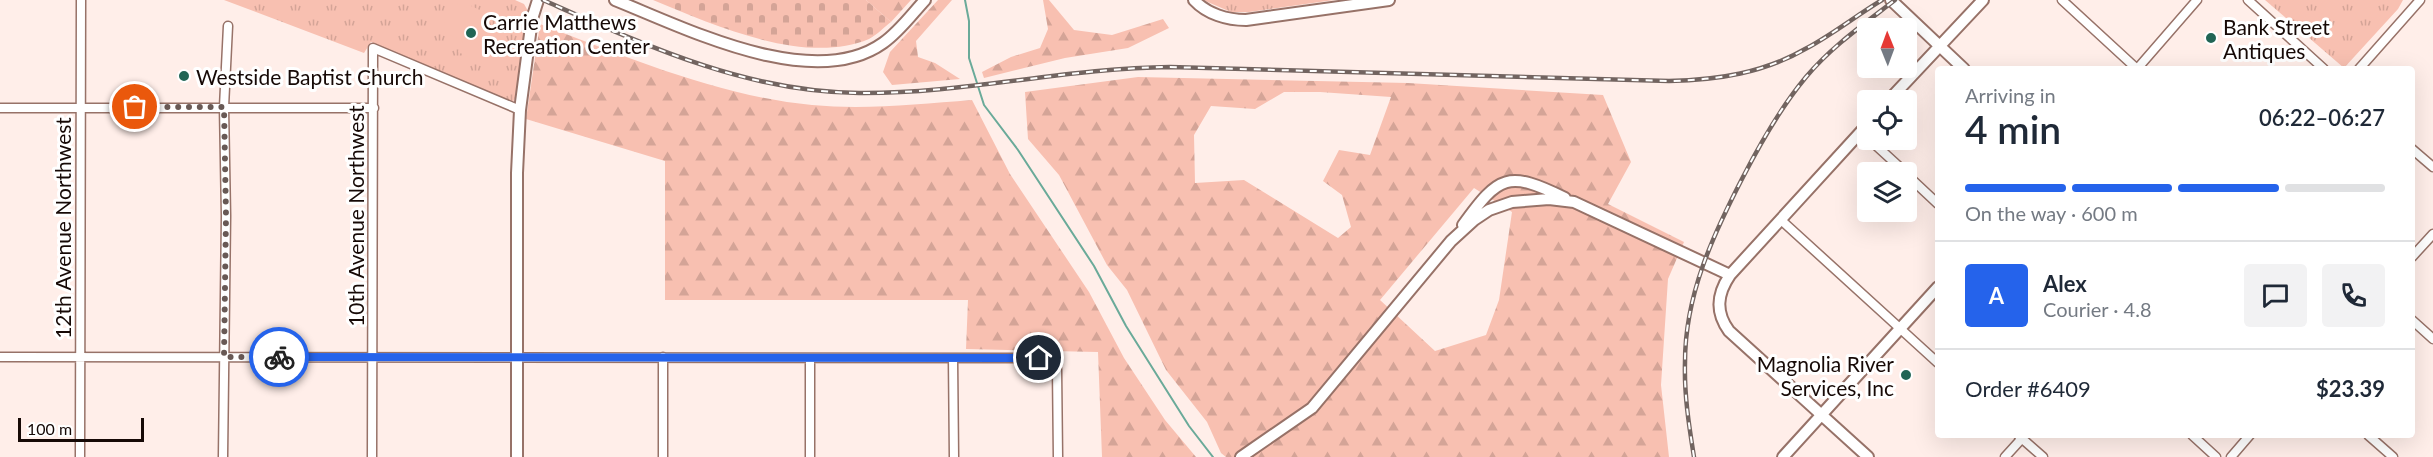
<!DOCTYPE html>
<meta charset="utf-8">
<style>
body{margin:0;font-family:Lato,sans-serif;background:#f2f2f3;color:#1f2937;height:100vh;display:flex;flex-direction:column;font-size:22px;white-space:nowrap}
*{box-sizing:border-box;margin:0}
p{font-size:20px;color:#747a83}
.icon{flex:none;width:33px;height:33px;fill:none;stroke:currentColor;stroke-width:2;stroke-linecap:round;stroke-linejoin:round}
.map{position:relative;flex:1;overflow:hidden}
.details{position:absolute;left:1935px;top:66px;width:480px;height:372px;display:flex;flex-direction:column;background:#fff;border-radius:6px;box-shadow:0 6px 24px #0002}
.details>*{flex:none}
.needle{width:39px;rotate:359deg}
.buttons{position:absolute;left:1857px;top:18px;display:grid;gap:12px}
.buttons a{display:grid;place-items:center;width:60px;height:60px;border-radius:6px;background:#fff;box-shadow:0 6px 24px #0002;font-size:30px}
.scale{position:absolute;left:18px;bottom:15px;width:126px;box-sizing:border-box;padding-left:6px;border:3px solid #160906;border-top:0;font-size:16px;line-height:21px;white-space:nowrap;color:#160906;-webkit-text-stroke:4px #fff;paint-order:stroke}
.pin{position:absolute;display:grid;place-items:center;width:51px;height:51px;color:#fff;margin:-26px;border:3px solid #fff;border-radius:50%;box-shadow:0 2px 6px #0007}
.courier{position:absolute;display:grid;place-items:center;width:60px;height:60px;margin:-30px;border:4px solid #2563eb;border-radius:50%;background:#fff;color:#222;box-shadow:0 2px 8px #0007}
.headline em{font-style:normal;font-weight:600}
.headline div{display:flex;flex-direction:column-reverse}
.headline{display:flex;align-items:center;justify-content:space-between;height:102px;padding:0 30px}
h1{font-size:39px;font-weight:600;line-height:45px}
.bar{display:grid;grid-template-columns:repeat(4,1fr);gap:9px 6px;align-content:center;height:72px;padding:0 30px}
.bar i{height:8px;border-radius:4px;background:#e0e1e3}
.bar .selected{background:#2563eb}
.bar p{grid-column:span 4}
.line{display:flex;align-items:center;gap:15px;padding:0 30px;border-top:2px solid #e0e1e3}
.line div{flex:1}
.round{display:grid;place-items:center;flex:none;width:63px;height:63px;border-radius:6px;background:#f2f2f3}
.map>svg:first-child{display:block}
.forest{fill:url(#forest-firs);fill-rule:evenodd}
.cemetery{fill:url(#cemetery-stones)}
.park{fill:url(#park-tufts)}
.pitch{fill:#f8c0b1}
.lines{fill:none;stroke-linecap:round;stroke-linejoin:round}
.stream{stroke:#6aaa99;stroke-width:2}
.minor-casing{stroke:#977268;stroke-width:11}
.tertiary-casing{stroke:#977268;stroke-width:14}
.minor{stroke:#fff;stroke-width:8}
.tertiary{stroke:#fff;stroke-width:10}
.rail-casing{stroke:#726460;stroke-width:4.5}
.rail{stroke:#fff;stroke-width:2;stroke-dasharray:7;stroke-linecap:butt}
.done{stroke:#685955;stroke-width:6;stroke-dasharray:0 10.8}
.route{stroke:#2563eb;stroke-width:8}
.poi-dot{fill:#216555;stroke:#fff;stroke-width:2}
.labels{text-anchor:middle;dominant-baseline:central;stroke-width:6;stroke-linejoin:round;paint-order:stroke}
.poi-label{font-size:21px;fill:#160906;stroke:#fff;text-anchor:start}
.street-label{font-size:21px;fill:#160906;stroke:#fff}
</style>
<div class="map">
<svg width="2433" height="457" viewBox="0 0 2433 457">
<defs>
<pattern id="forest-firs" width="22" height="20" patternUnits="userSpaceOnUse" patternTransform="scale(1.5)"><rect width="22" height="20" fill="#f8c0b1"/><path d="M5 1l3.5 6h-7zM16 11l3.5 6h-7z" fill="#d4a497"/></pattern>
<pattern id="cemetery-stones" width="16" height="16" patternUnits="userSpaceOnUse" patternTransform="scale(1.5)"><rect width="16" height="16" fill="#f8c0b1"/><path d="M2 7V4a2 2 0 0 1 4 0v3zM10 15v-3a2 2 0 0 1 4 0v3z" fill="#d4a497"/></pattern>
<pattern id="park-tufts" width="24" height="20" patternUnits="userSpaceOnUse" patternTransform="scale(1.5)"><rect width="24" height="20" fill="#f8c0b1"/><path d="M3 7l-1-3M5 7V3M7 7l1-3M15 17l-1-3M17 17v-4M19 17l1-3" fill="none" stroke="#d4a497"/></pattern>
</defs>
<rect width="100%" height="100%" fill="#ffeee9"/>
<path class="forest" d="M866,0H911L891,22Z
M938,0H952L916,41L918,57L935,63L960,79L892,85L883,72L890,52Z
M1043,0H1049L1074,30L1112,35L1163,19L1169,28L1128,48L1065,58L984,78L982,72L1011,57L1040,48L1048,29Z
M540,24C627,57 718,96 812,105C865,110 919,104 972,100L1010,174L1089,292L1124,358L1165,420L1196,457H1102L1098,352L966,349L968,300H665V161L526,119Z
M1138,77L1408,83L1603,95L1631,162L1608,204L1684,242L1668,279L1661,385L1669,457H1226L1221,453L1207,422L1166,370L1127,290L1107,265L1059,175L1028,139L1025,92ZM1284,92H1320L1391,97L1370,155L1339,150L1323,181L1342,195L1351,227L1338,238L1244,180L1195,183L1194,135L1211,106L1255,109ZM1474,188L1512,212L1499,300L1486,335L1435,351L1380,300Z"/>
<path class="cemetery" d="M653,0H866L891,22C884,27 877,35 869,39C805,66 713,25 653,0Z"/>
<path class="park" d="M224,0H515L524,4L528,11L515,98L513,102L371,42L364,53Z
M1203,0H1334L1249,12H1231Z
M2265,0H2403L2398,9L2344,68Z"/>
<path class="pitch" d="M453,2L467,8L469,5L493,16L487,29L501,35L488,66L458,52L463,41L441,31Z"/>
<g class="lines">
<path class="stream" d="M965,0L969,21V58L984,105L1018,150L1094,266L1126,326L1189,426L1213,457"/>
<defs>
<path id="minor" d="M2062,0L2137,69
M2248,0L2324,69
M2137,69L2197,0
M2359,69L2420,0
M0,108H374
M1870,140L1905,172
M2412,149L2433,167
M1906,174L1938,204
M1781,220L1938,363
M2412,257L2433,234
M2412,320L2433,339
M0,357L1046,358L1052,360L1057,369L1058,457
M663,357V457
M953,358L954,457
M2018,435L2043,457
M2192,435L2216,457
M2368,435L2393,457
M80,457L81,0
M223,457L226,216L224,107L228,26
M372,457L373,48L520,110
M810,457V358
M2005,457L2025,435
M2231,457L2250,435"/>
<path id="tertiary" d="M615,0C685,28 813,93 883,43C899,32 912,14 925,0
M1194,0C1207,14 1227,20 1246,20L1389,0
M1891,0L1964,69
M1889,100L1983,0
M1868,124L1730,275C1717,294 1715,312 1729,331L1868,457
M1463,225C1499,175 1508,170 1565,198
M517,457V173L520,110L532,19L538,0
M1241,457L1312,408L1451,241L1474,220L1489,210L1512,202L1549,199L1574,202L1730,275
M1783,457L1938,287"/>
</defs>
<use href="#minor" class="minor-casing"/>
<use href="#tertiary" class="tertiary-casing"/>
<use href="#minor" class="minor"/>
<use href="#tertiary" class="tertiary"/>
<defs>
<path id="rail" d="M543,0C645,45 745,92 859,93C963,94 1066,68 1170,67L1669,81C1718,80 1764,73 1807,48C1833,34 1857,15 1882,0
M1694,457C1689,426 1684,394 1685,362C1685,295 1713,235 1743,177C1761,142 1781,107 1806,77C1831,47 1864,24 1895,0"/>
</defs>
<use href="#rail" class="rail-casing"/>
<use href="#rail" class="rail"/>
</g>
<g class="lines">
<path class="done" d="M135,107H224L226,216L224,357H279"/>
<path class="route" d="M279,357L1039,358"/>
</g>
<g class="poi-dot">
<circle cx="471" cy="33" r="6"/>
<circle cx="2211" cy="38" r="6"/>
<circle cx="184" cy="76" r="6"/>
<circle cx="1906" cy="375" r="6"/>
</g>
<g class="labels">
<g class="poi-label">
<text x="483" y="21">Carrie Matthews<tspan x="483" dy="24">Recreation Center</tspan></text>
<text x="2223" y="26">Bank Street<tspan x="2223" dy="24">Antiques</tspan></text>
<text x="196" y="76">Westside Baptist Church</text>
<text x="1894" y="363" text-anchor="end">Magnolia River<tspan x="1894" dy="24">Services, Inc</tspan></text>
</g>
<g class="street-label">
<text transform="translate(355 216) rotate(-90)">10th Avenue Northwest</text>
<text transform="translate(62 228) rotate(-90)">12th Avenue Northwest</text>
</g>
</g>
</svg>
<div class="buttons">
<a><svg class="needle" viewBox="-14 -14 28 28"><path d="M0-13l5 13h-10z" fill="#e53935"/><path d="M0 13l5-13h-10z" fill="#747a83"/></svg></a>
<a><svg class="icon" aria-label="locate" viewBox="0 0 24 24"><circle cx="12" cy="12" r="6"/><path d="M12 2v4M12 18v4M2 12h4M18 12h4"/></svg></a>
<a><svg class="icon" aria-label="layers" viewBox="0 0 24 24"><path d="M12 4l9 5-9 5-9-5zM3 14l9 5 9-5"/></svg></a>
</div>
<div class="scale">100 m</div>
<div class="pin" style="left:135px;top:107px;background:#ea580c"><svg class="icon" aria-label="bag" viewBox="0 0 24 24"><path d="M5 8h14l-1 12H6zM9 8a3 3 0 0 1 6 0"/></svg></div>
<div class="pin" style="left:1039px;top:358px;background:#1f2937"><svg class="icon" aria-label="home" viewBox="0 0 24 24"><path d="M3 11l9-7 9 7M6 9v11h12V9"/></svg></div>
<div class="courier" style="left:279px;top:357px"><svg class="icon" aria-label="bike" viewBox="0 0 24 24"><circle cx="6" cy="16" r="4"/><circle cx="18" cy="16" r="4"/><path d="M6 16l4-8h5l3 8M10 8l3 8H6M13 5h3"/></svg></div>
<section class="details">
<div class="headline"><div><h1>4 min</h1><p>Arriving in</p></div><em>06:22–06:27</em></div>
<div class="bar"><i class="selected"></i><i class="selected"></i><i class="selected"></i><i></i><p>On the way · 600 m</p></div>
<div class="line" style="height:108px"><b class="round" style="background:#2563eb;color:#fff">A</b><div><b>Alex</b><p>Courier · 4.8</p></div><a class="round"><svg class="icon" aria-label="chat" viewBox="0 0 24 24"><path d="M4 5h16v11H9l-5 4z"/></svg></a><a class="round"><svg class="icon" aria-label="phone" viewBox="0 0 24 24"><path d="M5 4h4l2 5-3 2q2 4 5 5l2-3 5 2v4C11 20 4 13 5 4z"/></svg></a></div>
<div class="line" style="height:78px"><div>Order #6409</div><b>$23.39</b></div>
</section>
</div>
